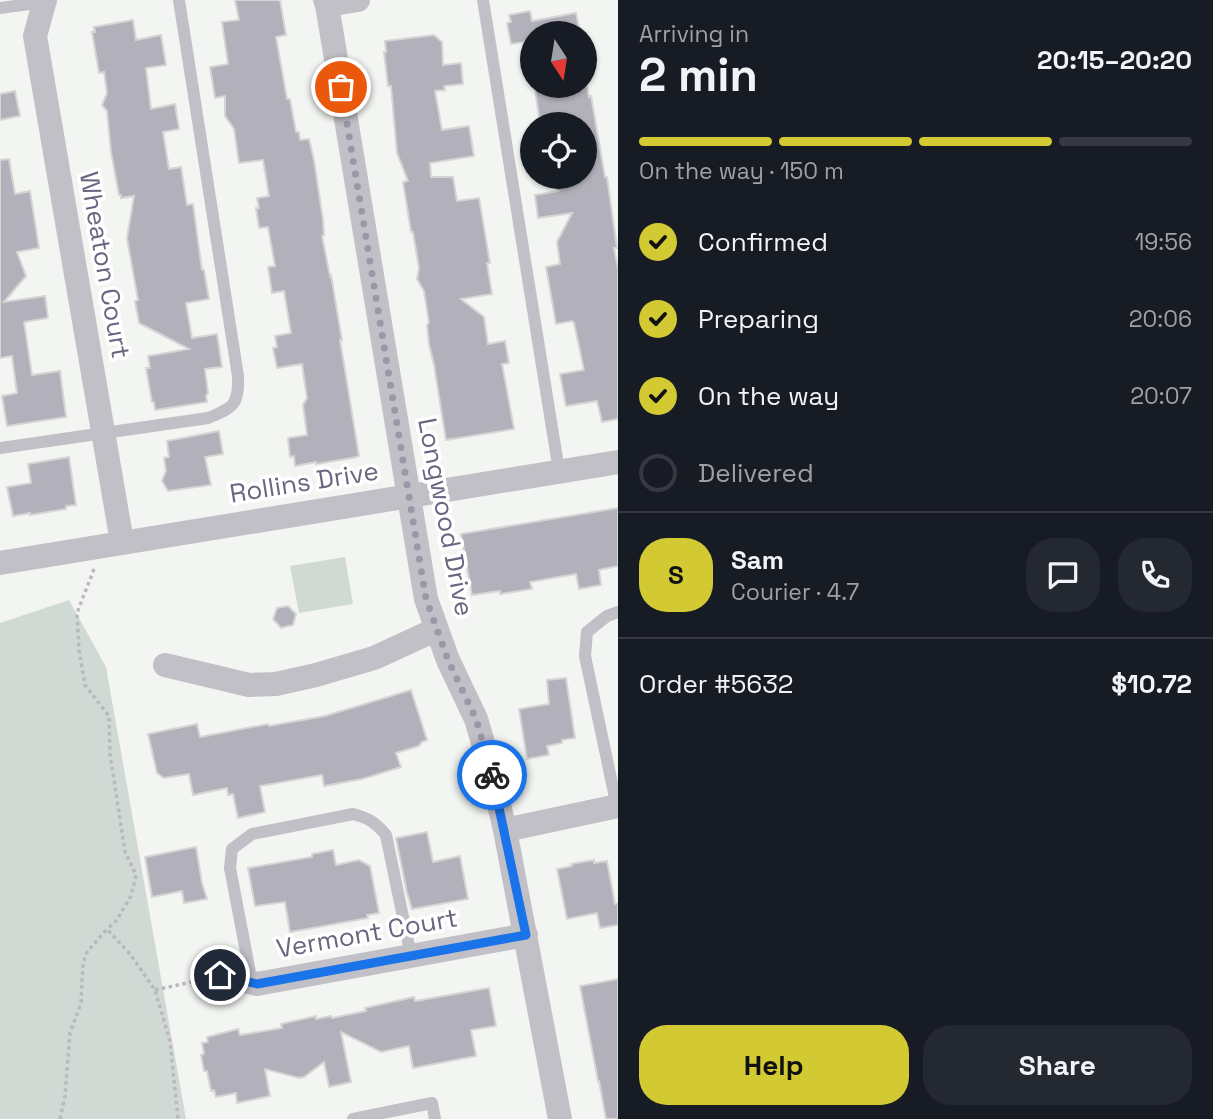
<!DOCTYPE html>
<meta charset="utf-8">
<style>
body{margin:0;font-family:"Space Grotesk",sans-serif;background:#242831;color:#f1f3f6;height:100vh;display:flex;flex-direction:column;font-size:26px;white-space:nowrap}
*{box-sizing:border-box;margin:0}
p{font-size:23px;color:#9ea1a6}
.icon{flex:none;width:38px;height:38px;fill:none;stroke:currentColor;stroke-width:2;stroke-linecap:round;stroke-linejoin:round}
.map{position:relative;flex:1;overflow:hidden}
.panel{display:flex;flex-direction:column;background:#171b24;width:595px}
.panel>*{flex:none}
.needle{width:46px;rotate:168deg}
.fabs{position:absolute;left:520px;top:21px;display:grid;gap:14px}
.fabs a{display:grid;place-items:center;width:77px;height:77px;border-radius:50%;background:#171b24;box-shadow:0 2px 5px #0004;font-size:35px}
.pin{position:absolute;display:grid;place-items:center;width:60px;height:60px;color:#fff;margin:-30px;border:4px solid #fff;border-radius:50%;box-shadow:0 2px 7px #0007}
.courier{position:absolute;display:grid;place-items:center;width:70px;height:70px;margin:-35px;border:5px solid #1a73e8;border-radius:50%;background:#fff;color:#222;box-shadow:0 2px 9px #0007}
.summary em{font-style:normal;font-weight:700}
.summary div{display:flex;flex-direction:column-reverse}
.summary{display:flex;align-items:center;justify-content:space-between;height:119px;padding:0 21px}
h1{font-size:46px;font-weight:700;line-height:52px}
.bar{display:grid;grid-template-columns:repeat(4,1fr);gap:10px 7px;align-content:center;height:84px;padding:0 21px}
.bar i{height:9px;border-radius:5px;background:#363941}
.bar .active{background:#d3ca33}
.bar p{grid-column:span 4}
.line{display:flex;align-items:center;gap:18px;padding:0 21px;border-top:2px solid #363941}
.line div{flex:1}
.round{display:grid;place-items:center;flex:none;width:74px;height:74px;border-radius:28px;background:#242831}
ol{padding:0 21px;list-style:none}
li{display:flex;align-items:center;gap:21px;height:77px}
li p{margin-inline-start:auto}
li .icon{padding:7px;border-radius:50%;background:#d3ca33;color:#111;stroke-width:4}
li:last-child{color:#9ea1a6}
li i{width:38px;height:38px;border:4px solid #363941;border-radius:50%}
.primary-button{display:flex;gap:14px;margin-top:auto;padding:14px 21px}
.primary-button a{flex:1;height:80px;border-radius:28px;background:#d3ca33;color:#111;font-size:28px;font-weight:700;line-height:80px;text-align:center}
.primary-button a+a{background:#242831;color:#f1f3f6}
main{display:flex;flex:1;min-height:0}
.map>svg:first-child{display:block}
.green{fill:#d1d9d4}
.building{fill:#b2b0ba;stroke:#d5d6d4;stroke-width:2}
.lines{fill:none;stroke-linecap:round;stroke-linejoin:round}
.path{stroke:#b9b8bd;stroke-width:3.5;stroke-dasharray:3.5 3.5;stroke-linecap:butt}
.lane{stroke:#c1c0c7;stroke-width:12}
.street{stroke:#c1c0c7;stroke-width:24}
.done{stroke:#9a98a8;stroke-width:7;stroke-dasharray:0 12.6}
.route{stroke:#1a73e8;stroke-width:9}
.labels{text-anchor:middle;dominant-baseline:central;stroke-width:7;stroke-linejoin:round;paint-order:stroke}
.street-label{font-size:26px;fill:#6a6680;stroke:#fff}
</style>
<main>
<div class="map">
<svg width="618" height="1119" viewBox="0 0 618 1119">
<rect width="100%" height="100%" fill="#f2f5f1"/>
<path class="green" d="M345,557L353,604L299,613L290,566Z
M69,600L106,667L186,1119H0V623Z"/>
<path class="building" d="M235,0H280L286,35L276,37L287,99H290L296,132H299L300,140L309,139L314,160L323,220L324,235L322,236L330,276L331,275L342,340H340L359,456L352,458L316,464V462L295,466L294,456L290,457L288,438L307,435L303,405L307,398L302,364L277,368L273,348L277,347L275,336L291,333L284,291L272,293L268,267L275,266L268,227L259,228L256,208H259L257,198L269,196L263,160L239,163L234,129L225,116V96L215,98L210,67L228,64L222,22L239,20Z
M530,11L532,21L576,13L580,33H532V41L511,44L507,23L511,22L509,15Z
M133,20L136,40L161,35L166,65L146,68L151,109L175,104L179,129L163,132L169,169L181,167L187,205L193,204L202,270H204L209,299L186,303L192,338L217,334L222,367L205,369L208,393L206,396L207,402L155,410L154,402H152L146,368H150L148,356L189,349L139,323L135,301L138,300L127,238L134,196L121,198V195H119L111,152L107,111L102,105L107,93L104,72L99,73L92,32H95L94,27Z
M434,35L442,42L443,65L461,63L463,84L444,86L445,90L435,91L442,130L469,126L474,156L430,163L431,177H453L457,201L479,198L490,263H487L492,294L461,299L484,317L488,344L505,341L509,363L502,364L514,429L446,440L434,365L429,344L427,325L429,323L424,291L417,279L419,268L413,232H411L403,182L408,181L397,153L391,86H388L384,52H386L385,41Z
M557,86H587L589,97L591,96L605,177H607L617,248H614L618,269V419L602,422L597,401L566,406L560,374L584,370L574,323L572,321L556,324L546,267L560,264L557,242L572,213L538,218L535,195L558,191L546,177H584V124H540L535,89Z
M15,91L20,116L0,120V94Z
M9,159L15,194L30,191L39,248L17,252L26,276L4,302L45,296L48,318L24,322L32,375L60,371L66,417L7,426L2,396L17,393L12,356L0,358V160Z
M219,431L223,454L205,457L211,485L168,491L162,481L166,471L164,458L169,457L167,441Z
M69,457L76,505L66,506V509L30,515V513L13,516L7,487L31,483L28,464Z
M618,508V566L599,570L601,585L579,589L576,574L530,582L532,589L500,594V591L472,595L461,534Z
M288,606L296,614L293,625L281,628L273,619L277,608Z
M566,678L575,738L562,740V743L547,746L549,755L527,759L519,709L549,704L547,680Z
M411,690L427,740L422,742L419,746L396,753L401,767L362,779L324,786L322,775L260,786L265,812L238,818L233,794L228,795L227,788L193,795L189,774L164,778L157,773L148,734L197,724L200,737L268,724L269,726L325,716Z
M427,832L433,862L460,856L468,899L412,909L407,893L396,838Z
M196,847L202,883L207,899L184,903L182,891L152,897L145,857Z
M333,850L336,865L359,860L370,866L379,913L367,915L368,918L290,932L285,902L255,906L248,868L312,857V854Z
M594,860V863L607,861L615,904L618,903V925L600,928L597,913L567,919L557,869L572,866L571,864Z
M618,979V1119H606L599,1081H598L580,986Z
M489,988L496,1026L471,1030L476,1056L413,1068L409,1046L381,1052L341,1032L351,1082L329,1087L324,1062L304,1077L299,1078L265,1069L270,1096L237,1103L236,1093L216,1097L214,1090L211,1091L207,1071H204L201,1055L204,1054L202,1043L208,1042L207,1037L238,1029L240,1035L282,1028L281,1024L316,1016V1019L331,1016L332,1018L366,1011L365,1008L414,997L415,1001Z"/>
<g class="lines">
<path class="path" d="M94,569L77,613L79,650L85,685L109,716L110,754L125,852L136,875L131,896L116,921L107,929
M155,990L200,980
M60,1119L65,1096L70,1033L81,1003L83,963L87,952L107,929L130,954L155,990L170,1041L178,1119"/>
<path class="lane" d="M483,0L559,471
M0,8L44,2
M0,448L208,418C233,408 239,405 238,376L179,0
M617,807L585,656L587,632L607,616L618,612
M252,983L230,868L232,849L252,834L353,814C369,818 376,823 386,835L411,956
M353,1119L432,1103L435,1119"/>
<path class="street" d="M45,0L35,36L122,542
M325,0L327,5L426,599L448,660L476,719L489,763L505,830L560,1119
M327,5L358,0
M0,563L618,462
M165,665L249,685L276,684L316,675L374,658L437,629
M505,830L618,806
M220,975L257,984L526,935"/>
</g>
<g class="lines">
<path class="done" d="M341,87L426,599L448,660L476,719L492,775"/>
<path class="route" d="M220,975L257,984L526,935L492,775"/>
</g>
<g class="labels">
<g class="street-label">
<text transform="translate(105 265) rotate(80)">Wheaton Court</text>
<text transform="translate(304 482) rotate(-9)">Rollins Drive</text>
<text transform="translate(446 517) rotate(79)">Longwood Drive</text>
<text transform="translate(367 933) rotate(-10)">Vermont Court</text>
</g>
</g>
</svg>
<div class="fabs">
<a><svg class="needle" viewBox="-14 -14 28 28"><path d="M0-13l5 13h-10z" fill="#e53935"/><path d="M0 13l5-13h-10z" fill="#9ea1a6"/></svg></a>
<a><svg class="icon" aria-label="locate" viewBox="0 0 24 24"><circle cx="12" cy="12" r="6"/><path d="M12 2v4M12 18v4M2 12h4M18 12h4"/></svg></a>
</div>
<div class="pin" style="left:341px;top:87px;background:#ea580c"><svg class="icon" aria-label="bag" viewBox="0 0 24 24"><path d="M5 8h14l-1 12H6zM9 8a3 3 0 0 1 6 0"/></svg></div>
<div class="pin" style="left:220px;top:975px;background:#1f2937"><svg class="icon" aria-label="home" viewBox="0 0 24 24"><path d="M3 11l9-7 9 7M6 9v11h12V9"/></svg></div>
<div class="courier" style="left:492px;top:775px"><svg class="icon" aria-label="bike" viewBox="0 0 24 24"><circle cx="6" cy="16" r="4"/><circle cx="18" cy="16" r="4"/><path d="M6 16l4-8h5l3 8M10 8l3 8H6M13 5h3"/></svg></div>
</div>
<section class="panel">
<div class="summary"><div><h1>2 min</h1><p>Arriving in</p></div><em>20:15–20:20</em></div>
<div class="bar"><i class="active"></i><i class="active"></i><i class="active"></i><i></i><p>On the way · 150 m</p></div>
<ol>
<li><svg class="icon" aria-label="check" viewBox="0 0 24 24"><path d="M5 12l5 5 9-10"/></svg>Confirmed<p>19:56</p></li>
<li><svg class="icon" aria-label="check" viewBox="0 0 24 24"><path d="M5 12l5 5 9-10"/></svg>Preparing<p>20:06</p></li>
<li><svg class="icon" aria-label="check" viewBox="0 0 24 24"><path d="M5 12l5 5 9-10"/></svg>On the way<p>20:07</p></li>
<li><i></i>Delivered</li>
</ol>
<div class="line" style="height:126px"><b class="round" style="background:#d3ca33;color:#111">S</b><div><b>Sam</b><p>Courier · 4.7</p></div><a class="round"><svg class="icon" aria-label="chat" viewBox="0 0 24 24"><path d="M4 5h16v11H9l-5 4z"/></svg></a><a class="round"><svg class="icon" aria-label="phone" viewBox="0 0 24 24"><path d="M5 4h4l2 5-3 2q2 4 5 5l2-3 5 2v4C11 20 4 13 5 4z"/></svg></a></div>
<div class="line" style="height:91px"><div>Order #5632</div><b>$10.72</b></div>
<div class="primary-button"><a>Help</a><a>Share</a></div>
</section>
</main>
